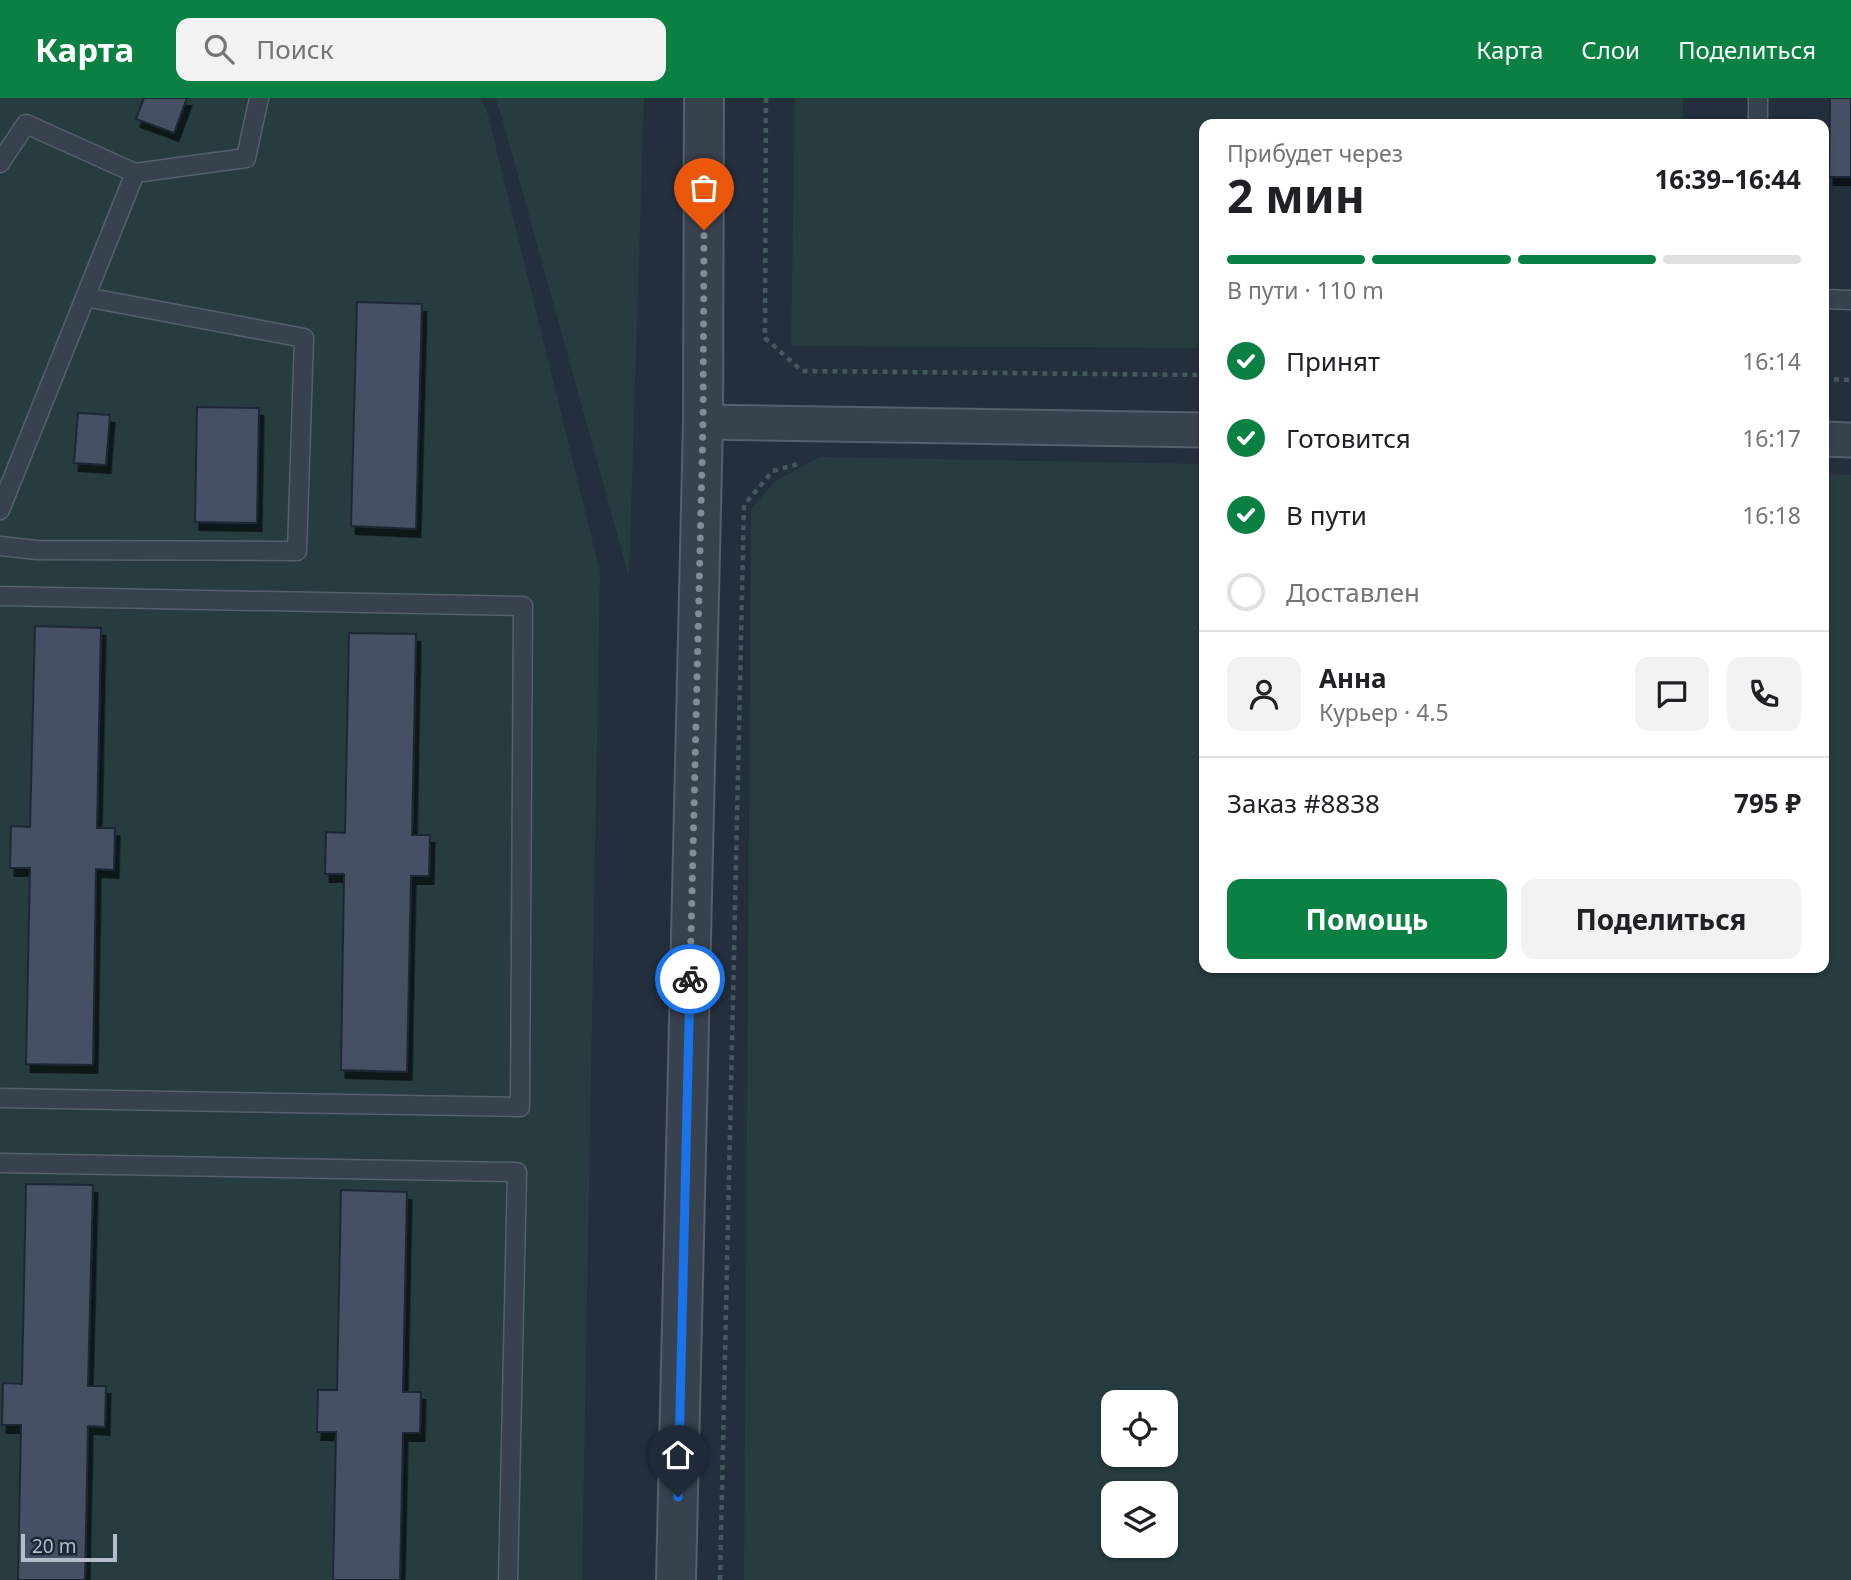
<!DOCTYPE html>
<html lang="ru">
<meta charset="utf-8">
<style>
body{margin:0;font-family:"Noto Sans",sans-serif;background:#f2f2f2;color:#202124;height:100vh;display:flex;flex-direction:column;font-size:26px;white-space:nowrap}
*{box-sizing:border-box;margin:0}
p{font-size:23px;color:#757577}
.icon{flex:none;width:38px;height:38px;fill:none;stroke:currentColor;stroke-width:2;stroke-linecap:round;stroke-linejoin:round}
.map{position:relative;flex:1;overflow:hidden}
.sheet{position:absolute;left:1199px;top:21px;width:630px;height:854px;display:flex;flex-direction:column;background:#fff;border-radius:14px;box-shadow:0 2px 5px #0004}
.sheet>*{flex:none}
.controls{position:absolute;left:1101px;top:1292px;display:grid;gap:14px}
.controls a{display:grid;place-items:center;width:77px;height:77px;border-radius:14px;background:#fff;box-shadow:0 2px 5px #0004;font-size:35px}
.scale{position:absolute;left:21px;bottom:18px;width:96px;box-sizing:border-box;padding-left:7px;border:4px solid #b4bcc9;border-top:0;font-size:19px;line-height:24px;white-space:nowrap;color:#b4bcc9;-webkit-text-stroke:5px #1d2633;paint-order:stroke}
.pin{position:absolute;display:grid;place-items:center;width:60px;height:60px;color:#fff;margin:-72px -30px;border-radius:50% 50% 50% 0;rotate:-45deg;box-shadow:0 0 7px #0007}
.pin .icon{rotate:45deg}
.courier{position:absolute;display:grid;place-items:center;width:70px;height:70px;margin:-35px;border:5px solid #1a73e8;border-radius:50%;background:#fff;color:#222;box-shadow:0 2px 9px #0007}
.overview em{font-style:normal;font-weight:700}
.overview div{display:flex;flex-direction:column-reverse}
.overview{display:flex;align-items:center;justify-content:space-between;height:119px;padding:0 28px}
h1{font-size:46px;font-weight:700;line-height:52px}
.bar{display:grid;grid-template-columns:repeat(4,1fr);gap:10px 7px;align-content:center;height:84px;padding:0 28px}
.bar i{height:9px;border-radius:5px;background:#e0e0e0}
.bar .current{background:#0b8043}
.bar p{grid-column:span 4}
.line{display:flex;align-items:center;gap:18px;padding:0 28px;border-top:2px solid #e0e0e0}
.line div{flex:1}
.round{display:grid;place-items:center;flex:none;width:74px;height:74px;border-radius:14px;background:#f2f2f2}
ol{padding:0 28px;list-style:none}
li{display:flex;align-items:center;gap:21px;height:77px}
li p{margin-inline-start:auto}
li .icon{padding:7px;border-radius:50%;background:#0b8043;color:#fff;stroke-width:4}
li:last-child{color:#757577}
li i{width:38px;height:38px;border:4px solid #e0e0e0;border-radius:50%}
.cta{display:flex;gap:14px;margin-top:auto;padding:14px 28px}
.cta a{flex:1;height:80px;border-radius:14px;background:#0b8043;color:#fff;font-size:28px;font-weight:700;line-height:80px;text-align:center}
.cta a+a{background:#f2f2f2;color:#202124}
header{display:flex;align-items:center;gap:42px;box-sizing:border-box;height:98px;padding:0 35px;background:#0b8043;color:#fff}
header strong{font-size:33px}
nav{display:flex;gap:38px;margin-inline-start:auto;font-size:24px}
.search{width:490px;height:63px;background:#f2f2f2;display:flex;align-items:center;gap:18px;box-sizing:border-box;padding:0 24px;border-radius:14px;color:#757577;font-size:26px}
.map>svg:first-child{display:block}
.green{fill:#263c3f;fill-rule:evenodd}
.building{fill:#455162;stroke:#1f2835;stroke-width:2;filter:url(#shadow)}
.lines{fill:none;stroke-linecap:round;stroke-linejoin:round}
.service-casing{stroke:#565f6c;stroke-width:21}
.minor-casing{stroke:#565f6c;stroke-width:37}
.tertiary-casing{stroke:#565f6c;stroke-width:42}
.path{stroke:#44595c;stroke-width:4.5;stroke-dasharray:5 5;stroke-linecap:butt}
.service{stroke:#38414e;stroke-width:18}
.minor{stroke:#38414e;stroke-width:33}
.tertiary{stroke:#38414e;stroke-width:38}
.done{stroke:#828b98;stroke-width:7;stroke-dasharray:0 12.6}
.route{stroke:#1a73e8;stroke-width:9}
</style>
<header>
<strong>Карта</strong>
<div class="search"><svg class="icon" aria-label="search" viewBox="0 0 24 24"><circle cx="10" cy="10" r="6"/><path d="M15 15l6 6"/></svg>Поиск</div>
<nav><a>Карта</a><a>Слои</a><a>Поделиться</a></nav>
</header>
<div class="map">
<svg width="1851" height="1482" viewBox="0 0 1851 1482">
<defs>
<filter id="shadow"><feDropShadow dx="4.5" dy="8" stdDeviation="0" flood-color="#0009"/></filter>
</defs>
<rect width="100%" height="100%" fill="#242f3e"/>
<path class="green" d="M0,0H481L488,17L600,474L582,1482H0Z
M495,0H644L629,479L501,16Z
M795,0H1683V26H1204V250L791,248Z
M820,359L1204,366V870H1824V376L1851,377V1482H744L751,411L775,383ZM1113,1304H1166V1356H1113ZM1113,1395H1166V1447H1113Z"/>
<path class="building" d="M144,0H187L174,35L136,21Z
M1830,0H1851V79H1829Z
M357,204L422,206L416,431L351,428Z
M197,309L259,310L257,425L195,424Z
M78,315L110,317L106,367L74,365Z
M35,528L101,530L97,730H115L114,772L96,771L93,967L26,966L30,770H10L11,728L30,729Z
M349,535L416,536L412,737H430L429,778H411L407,974L341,972L344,776H325L326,734L345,735Z
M26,1086L93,1087L88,1288H106L105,1329L88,1328L85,1482H18L21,1327H2L3,1285L22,1286Z
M341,1092L407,1094L403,1294H421L420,1335H403L400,1482H333L336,1334H317L318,1292H337Z"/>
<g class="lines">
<defs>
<path id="service" d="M1758,26V0
M0,65L26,26L135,75
M1824,201L1851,202
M0,412L135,75L246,60L259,0
M0,448L37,452L297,453L304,240L85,199
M0,498L523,508L520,1009L0,1000
M0,1065L517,1074L508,1482"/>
<path id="minor" d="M703,324L1204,332
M1824,341L1851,342"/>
<path id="tertiary" d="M676,1482L703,324L704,0"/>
</defs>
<use href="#service" class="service-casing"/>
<use href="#minor" class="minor-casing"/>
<use href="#tertiary" class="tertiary-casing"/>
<path class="path" d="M766,0L765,240L802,273L1204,277
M1824,281L1851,282
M720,1482L744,407L773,373L798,366"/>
<use href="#service" class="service"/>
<use href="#minor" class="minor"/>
<use href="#tertiary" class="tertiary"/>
</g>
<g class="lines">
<path class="done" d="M690,881L703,324L704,132"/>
<path class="route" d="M678,1399L690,881"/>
</g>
</svg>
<div class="controls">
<a><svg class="icon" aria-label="locate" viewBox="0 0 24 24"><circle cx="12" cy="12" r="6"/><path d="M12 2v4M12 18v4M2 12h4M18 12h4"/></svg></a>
<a><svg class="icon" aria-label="layers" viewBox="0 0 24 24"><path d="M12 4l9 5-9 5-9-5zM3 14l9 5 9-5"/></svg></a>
</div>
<div class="scale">20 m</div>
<div class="pin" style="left:704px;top:132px;background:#ea580c"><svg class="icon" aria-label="bag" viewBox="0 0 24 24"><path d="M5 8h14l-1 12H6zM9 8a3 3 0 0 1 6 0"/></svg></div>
<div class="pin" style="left:678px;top:1399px;background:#1f2937"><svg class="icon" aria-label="home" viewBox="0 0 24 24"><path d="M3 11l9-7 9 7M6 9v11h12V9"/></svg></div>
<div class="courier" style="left:690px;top:881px"><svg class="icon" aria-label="bike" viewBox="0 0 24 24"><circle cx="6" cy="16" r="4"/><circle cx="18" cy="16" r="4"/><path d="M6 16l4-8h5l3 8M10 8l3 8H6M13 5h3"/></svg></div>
<section class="sheet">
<div class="overview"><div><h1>2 мин</h1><p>Прибудет через</p></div><em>16:39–16:44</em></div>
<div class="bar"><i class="current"></i><i class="current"></i><i class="current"></i><i></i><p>В пути · 110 m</p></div>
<ol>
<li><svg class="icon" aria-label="check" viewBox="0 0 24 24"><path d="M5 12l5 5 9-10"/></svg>Принят<p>16:14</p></li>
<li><svg class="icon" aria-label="check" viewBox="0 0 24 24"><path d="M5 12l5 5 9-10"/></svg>Готовится<p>16:17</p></li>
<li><svg class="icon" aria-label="check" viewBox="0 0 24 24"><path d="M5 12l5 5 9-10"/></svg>В пути<p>16:18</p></li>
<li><i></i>Доставлен</li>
</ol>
<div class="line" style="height:126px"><a class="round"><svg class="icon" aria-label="person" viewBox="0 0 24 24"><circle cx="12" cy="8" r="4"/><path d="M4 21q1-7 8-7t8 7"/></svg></a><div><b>Анна</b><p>Курьер · 4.5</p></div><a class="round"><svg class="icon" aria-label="chat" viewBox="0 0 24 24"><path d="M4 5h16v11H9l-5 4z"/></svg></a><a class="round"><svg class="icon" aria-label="phone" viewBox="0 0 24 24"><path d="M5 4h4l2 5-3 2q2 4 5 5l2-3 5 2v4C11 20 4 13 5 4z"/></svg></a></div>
<div class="line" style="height:91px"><div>Заказ #8838</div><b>795 ₽</b></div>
<div class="cta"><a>Помощь</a><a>Поделиться</a></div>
</section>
</div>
